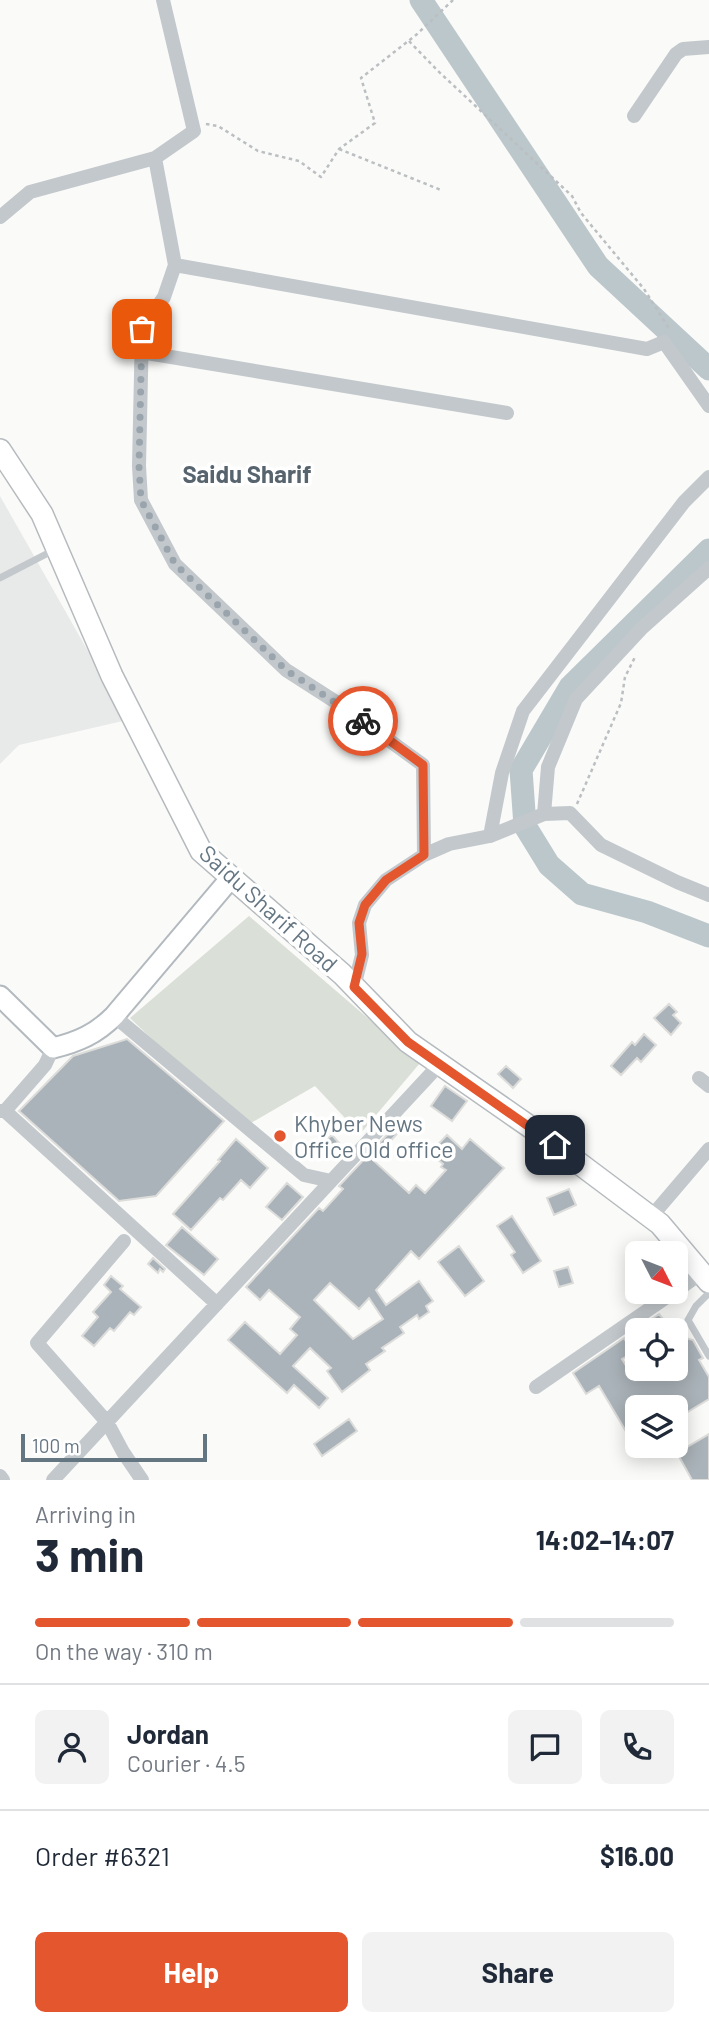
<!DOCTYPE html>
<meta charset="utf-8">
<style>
body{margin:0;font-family:Barlow,sans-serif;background:#f2f2f3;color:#1f2937;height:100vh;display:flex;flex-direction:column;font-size:26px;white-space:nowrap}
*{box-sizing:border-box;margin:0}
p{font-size:23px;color:#747a83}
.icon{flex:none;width:38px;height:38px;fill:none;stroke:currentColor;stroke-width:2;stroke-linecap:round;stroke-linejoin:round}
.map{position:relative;height:1480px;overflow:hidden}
.details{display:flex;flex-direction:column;background:#fff;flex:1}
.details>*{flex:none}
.needle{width:46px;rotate:132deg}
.fabs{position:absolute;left:625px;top:1241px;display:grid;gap:14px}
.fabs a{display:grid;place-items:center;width:63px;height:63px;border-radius:10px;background:#fff;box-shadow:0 4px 18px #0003;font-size:35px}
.scale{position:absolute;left:21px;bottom:18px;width:186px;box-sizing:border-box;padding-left:7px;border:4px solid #657683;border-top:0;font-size:19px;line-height:24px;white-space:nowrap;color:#657683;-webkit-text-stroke:5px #fff;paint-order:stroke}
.pin{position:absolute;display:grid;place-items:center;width:60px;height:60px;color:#fff;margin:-30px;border-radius:14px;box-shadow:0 4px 10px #0006}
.courier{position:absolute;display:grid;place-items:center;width:70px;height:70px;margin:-35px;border:5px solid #e4572e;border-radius:50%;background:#fff;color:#222;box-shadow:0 2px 9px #0007}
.summary em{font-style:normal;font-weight:700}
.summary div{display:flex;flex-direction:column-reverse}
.summary{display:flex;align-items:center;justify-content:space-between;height:119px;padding:0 35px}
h1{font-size:46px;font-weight:700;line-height:52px}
.bar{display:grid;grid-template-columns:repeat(4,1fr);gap:10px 7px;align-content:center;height:84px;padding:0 35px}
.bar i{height:9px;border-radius:5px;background:#e0e1e3}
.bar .selected{background:#e4572e}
.bar p{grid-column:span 4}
.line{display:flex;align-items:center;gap:18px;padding:0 35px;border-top:2px solid #e0e1e3}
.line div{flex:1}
.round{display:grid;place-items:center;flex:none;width:74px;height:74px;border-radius:10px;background:#f2f2f3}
.primary-button{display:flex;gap:14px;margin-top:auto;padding:14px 35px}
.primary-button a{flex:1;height:80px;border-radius:10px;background:#e4572e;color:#fff;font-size:28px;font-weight:700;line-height:80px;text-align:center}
.primary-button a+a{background:#f2f2f3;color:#1f2937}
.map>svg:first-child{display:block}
.built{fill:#e8e9e9}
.green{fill:#dadfd7}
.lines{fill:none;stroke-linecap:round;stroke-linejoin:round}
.river{stroke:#bbc7cb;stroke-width:23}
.building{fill:#aab3b9;stroke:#dcdcda;stroke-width:2;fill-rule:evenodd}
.secondary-casing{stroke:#b3babf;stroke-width:23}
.primary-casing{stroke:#b5babe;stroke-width:24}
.path{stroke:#bbbfc2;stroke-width:2.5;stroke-dasharray:3.5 3.5;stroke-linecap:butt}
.lane{stroke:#c3c8cc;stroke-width:7}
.street{stroke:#c3c8cc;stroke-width:14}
.secondary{stroke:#fff;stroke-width:19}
.primary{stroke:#fff;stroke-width:21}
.done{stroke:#99a4ac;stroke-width:7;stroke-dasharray:0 12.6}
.route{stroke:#e4572e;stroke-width:9}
.poi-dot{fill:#e4572e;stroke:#fff;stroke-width:2.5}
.labels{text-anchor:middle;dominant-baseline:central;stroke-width:7;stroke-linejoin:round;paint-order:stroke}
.street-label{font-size:23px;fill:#657683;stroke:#fff}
.poi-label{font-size:23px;fill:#657683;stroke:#fff;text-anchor:start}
.neighbourhood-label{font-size:24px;font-weight:bold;fill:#57646e;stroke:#fff}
</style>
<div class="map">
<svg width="709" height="1480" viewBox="0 0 709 1480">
<rect width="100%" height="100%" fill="#fafaf8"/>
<path class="built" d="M0,496L127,720L19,745L0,764Z"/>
<path class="green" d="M249,916L420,1063L360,1134L315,1086L244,1127L130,1018Z"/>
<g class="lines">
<path class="river" d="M421,0L598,266L709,369
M709,550L570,687L521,770L525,826L549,865L582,894L647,912L709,936"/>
</g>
<path class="building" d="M669,1004L677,1012L673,1015L681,1023L671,1035L654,1018Z
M644,1034L656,1045L641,1062L637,1058L621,1075L611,1066L632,1042L635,1045Z
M127,1039L224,1121L156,1196L119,1201L19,1111L73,1056Z
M506,1066L521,1079L513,1088L498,1074Z
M445,1086L467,1101L452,1121L431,1106Z
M400,1121L405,1125L373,1160L409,1193L416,1185L425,1193L446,1170L441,1167L443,1164L430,1153L447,1135L462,1149L470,1139L504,1168L419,1259L411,1251L376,1290L386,1305L419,1281L433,1301L426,1306L429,1312L419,1319L417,1315L400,1327L404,1333L382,1348L385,1351L366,1364L370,1370L342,1392L327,1371L331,1368L310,1348L293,1366L328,1398L319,1408L294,1385L287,1393L228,1340L245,1322L280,1354L297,1335L290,1329L300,1317L269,1290L260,1300L246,1287L319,1208L323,1211L343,1189L339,1186ZM330,1283L359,1309L369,1298L383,1319L353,1339L314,1300Z
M332,1135L339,1143L321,1158L314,1150Z
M236,1139L268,1168L250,1188L241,1180L223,1200L220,1198L191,1230L173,1214L220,1161L218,1160Z
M287,1183L303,1197L282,1220L266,1207Z
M569,1189L576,1205L554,1215L547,1198Z
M512,1216L541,1261L523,1273L511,1255L515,1252L497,1226Z
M182,1227L218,1259L204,1275L166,1245Z
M459,1246L484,1281L465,1296L438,1262Z
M153,1258L165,1269L163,1272L160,1269L158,1273L148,1264Z
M568,1267L573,1283L559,1287L554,1271Z
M111,1276L123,1286L120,1289L141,1307L134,1315L130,1312L114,1331L110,1328L94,1346L82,1336L98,1317L93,1312L111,1292L104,1285Z
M659,1314L664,1320L651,1330H637L636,1341L631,1333Z
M676,1335L693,1340L703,1358L699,1360L709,1377V1399L676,1419V1407H637V1450L599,1386L586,1394L573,1373L624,1338L633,1353L622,1359L635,1380L654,1368H676Z
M349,1419L357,1431L322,1456L314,1444Z
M709,1434V1480H692L677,1453Z"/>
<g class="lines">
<defs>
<path id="secondary" d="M0,996L53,1048C78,1042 96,1034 114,1016L230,879"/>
<path id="primary" d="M0,450L42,514L112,676L201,851L342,974L408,1042L536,1131L660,1224L709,1282"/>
</defs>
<use href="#secondary" class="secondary-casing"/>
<use href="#primary" class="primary-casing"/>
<path class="path" d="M409,41L438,71L572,196L581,213L644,289L670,330
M206,124L218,126L258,151L299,161L321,177L339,149L375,123L361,78L416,35L453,0
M339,149L441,190
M577,804L621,703L625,677L636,655"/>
<path class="lane" d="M0,578L56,549
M709,1293L696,1306L688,1320L709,1356"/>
<path class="street" d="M634,116L676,54L683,49L709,47
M155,158L175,265L164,297L142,329L139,466L141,500L175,564L286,670L339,704L423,765L424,855
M0,217L30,192L155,158L194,131L163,0
M175,265L647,349L664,342L709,406
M141,352L507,413
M709,568L642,628L576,699L548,767L544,814L570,813L601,845L677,882L709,895
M490,836L544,814
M354,987L362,955L359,923L365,905L386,880L424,855L449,844L490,836L502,773L523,711L684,502L709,477
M114,1016L304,1175L331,1181
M699,1078L709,1086
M0,1111H5L217,1304
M5,1111L45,1065L53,1048
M651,1217L709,1149
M124,1241L37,1343L107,1422L123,1452L142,1480
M676,1291L701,1273
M536,1387L674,1292
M0,1476L3,1480
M53,1480L440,1064"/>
<use href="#secondary" class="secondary"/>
<use href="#primary" class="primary"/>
</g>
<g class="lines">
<path class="done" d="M142,329L139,466L141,500L175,564L286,670L363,721"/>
<path class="route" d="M363,721L423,765L424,855L386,880L365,905L359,923L362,954L354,987L408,1042L555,1145"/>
</g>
<circle class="poi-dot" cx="280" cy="1136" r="7"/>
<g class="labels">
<g class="street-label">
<text transform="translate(269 908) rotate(42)">Saidu Sharif Road</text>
</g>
<g class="poi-label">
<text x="294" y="1123">Khyber News<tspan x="294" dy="26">Office Old office</tspan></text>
</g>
<g class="neighbourhood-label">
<text x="247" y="473">Saidu Sharif</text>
</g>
</g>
</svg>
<div class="fabs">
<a><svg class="needle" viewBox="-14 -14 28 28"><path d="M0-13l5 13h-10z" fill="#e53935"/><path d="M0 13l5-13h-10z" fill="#747a83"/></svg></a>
<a><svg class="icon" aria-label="locate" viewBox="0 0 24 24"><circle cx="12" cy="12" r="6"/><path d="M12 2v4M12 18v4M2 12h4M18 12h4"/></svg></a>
<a><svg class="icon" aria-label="layers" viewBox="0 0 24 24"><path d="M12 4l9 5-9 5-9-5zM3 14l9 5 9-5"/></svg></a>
</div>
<div class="scale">100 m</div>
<div class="pin" style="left:142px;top:329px;background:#ea580c"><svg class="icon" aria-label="bag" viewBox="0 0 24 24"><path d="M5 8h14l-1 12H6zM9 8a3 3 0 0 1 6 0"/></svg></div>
<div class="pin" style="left:555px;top:1145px;background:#1f2937"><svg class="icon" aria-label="home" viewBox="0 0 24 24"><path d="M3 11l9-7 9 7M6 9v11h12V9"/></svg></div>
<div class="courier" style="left:363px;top:721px"><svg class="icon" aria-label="bike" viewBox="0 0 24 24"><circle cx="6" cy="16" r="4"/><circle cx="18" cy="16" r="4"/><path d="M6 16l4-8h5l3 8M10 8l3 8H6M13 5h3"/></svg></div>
</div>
<section class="details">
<div class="summary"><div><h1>3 min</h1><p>Arriving in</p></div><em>14:02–14:07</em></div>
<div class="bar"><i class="selected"></i><i class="selected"></i><i class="selected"></i><i></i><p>On the way · 310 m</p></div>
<div class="line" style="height:126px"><a class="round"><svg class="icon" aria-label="person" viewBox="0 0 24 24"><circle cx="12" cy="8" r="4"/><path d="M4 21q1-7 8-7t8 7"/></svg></a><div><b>Jordan</b><p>Courier · 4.5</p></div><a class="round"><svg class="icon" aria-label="chat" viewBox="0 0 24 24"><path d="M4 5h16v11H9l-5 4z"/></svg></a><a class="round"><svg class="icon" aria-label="phone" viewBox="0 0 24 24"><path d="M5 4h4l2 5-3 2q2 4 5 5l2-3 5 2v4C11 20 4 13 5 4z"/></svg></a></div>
<div class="line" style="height:91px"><div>Order #6321</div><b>$16.00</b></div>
<div class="primary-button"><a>Help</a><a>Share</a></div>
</section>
